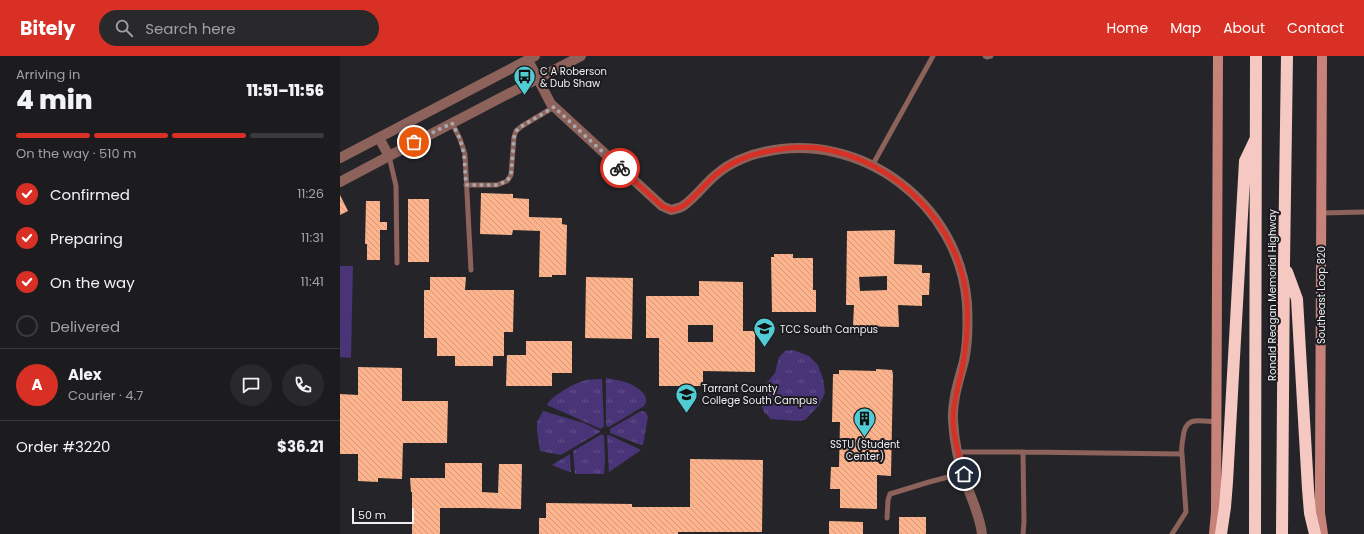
<!DOCTYPE html>
<meta charset="utf-8">
<style>
body{margin:0;font-family:Poppins,sans-serif;background:#29292c;color:#f1f3f6;height:100vh;display:flex;flex-direction:column;font-size:15px;white-space:nowrap}
*{box-sizing:border-box;margin:0}
p{font-size:13px;color:#a0a1a4}
.icon{flex:none;width:22px;height:22px;fill:none;stroke:currentColor;stroke-width:2;stroke-linecap:round;stroke-linejoin:round}
.map{position:relative;flex:1;overflow:hidden}
.details{display:flex;flex-direction:column;background:#1c1c1f;width:340px}
.details>*{flex:none}
.scale{position:absolute;left:12px;bottom:10px;width:62px;box-sizing:border-box;padding-left:4px;border:2px solid #efeff2;border-top:0;font-size:11px;line-height:14px;white-space:nowrap;color:#efeff2;-webkit-text-stroke:3px #1c1b1f;paint-order:stroke}
.pin{position:absolute;display:grid;place-items:center;width:34px;height:34px;color:#fff;margin:-17px;border:2px solid #fff;border-radius:50%;box-shadow:0 1px 4px #0007}
.courier{position:absolute;display:grid;place-items:center;width:40px;height:40px;margin:-20px;border:3px solid #d93025;border-radius:50%;background:#fff;color:#222;box-shadow:0 1px 5px #0007}
.overview em{font-style:normal;font-weight:800}
.overview div{display:flex;flex-direction:column-reverse}
.overview{display:flex;align-items:center;justify-content:space-between;height:68px;padding:0 16px}
h1{font-size:26px;font-weight:800;line-height:30px}
.bar{display:grid;grid-template-columns:repeat(4,1fr);gap:6px 4px;align-content:center;height:48px;padding:0 16px}
.bar i{height:5px;border-radius:3px;background:#3a3a3d}
.bar .on{background:#d93025}
.bar p{grid-column:span 4}
.line{display:flex;align-items:center;gap:10px;padding:0 16px;border-top:1px solid #3a3a3d}
.line div{flex:1}
.round{display:grid;place-items:center;flex:none;width:42px;height:42px;border-radius:21px;background:#29292c}
ol{padding:0 16px;list-style:none}
li{display:flex;align-items:center;gap:12px;height:44px}
li p{margin-inline-start:auto}
li .icon{padding:4px;border-radius:50%;background:#d93025;color:#fff;stroke-width:4}
li:last-child{color:#a0a1a4}
li i{width:22px;height:22px;border:2px solid #3a3a3d;border-radius:50%}
header{display:flex;align-items:center;gap:24px;box-sizing:border-box;height:56px;padding:0 20px;background:#d93025;color:#fff}
header strong{font-size:19px}
nav{display:flex;gap:22px;margin-inline-start:auto;font-size:14px}
.search{width:280px;height:36px;background:#29292c;display:flex;align-items:center;gap:10px;box-sizing:border-box;padding:0 14px;border-radius:22px;color:#a0a1a4;font-size:15px}
main{display:flex;flex:1;min-height:0}
.map>svg:first-child{display:block}
.grass{fill:url(#grass-tufts)}
.pitch{fill:#483476}
.building{fill:url(#building-back-hatch);fill-rule:evenodd}
.lines{fill:none;stroke-linecap:round;stroke-linejoin:round}
.service{stroke:#8c625b;stroke-width:5}
.minor{stroke:#8c625b;stroke-width:10}
.tertiary{stroke:#8c625b;stroke-width:10}
.secondary{stroke:#c78379;stroke-width:10}
.motorway{stroke:#f5c9c2;stroke-width:12}
.done{stroke:#a8a8ac;stroke-width:4;stroke-dasharray:0 7.2}
.route{stroke:#d93025;stroke-width:5}
.labels{text-anchor:middle;dominant-baseline:central;stroke-width:4;stroke-linejoin:round;paint-order:stroke}
.poi-label{font-size:10px;fill:#efeff2;stroke:#1c1b1f;text-anchor:start}
.street-label{font-size:10px;fill:#efeff2;stroke:#1c1b1f}
</style>
<header>
<strong>Bitely</strong>
<div class="search"><svg class="icon" aria-label="search" viewBox="0 0 24 24"><circle cx="10" cy="10" r="6"/><path d="M15 15l6 6"/></svg>Search here</div>
<nav><a>Home</a><a>Map</a><a>About</a><a>Contact</a></nav>
</header>
<main>
<section class="details">
<div class="overview"><div><h1>4 min</h1><p>Arriving in</p></div><em>11:51–11:56</em></div>
<div class="bar"><i class="on"></i><i class="on"></i><i class="on"></i><i></i><p>On the way · 510 m</p></div>
<ol>
<li><svg class="icon" aria-label="check" viewBox="0 0 24 24"><path d="M5 12l5 5 9-10"/></svg>Confirmed<p>11:26</p></li>
<li><svg class="icon" aria-label="check" viewBox="0 0 24 24"><path d="M5 12l5 5 9-10"/></svg>Preparing<p>11:31</p></li>
<li><svg class="icon" aria-label="check" viewBox="0 0 24 24"><path d="M5 12l5 5 9-10"/></svg>On the way<p>11:41</p></li>
<li><i></i>Delivered</li>
</ol>
<div class="line" style="height:72px"><b class="round" style="background:#d93025;color:#fff">A</b><div><b>Alex</b><p>Courier · 4.7</p></div><a class="round"><svg class="icon" aria-label="chat" viewBox="0 0 24 24"><path d="M4 5h16v11H9l-5 4z"/></svg></a><a class="round"><svg class="icon" aria-label="phone" viewBox="0 0 24 24"><path d="M5 4h4l2 5-3 2q2 4 5 5l2-3 5 2v4C11 20 4 13 5 4z"/></svg></a></div>
<div class="line" style="height:52px"><div>Order #3220</div><b>$36.21</b></div>
</section>
<div class="map">
<svg width="1024" height="478" viewBox="0 0 1024 478">
<defs>
<pattern id="grass-tufts" width="24" height="20" patternUnits="userSpaceOnUse"><rect width="24" height="20" fill="#483476"/><path d="M3 7l-1-3M5 7V3M7 7l1-3M15 17l-1-3M17 17v-4M19 17l1-3" fill="none" stroke="#63528a"/></pattern>
<pattern id="building-back-hatch" width="6" height="6" patternUnits="userSpaceOnUse"><rect width="6" height="6" fill="#fdb48c"/><path d="M-1 5l2 2M0 0l6 6M5-1l2 2" fill="none" stroke="#d0997b"/></pattern>
</defs>
<rect width="100%" height="100%" fill="#252529"/>
<path class="grass" d="M453,294L469,300L478,309L483,323L485,337L479,349L465,364L456,365L431,363L424,356L420,345L421,338L425,329L435,317L439,301L445,295Z
M266,322C271,323 277,324 282,325C291,327 313,338 304,350L269,371L266,370Z
M262,323L264,370L261,373L207,349C212,339 235,327 246,324C251,323 257,323 262,323Z
M203,355L244,367L260,375V376L221,399L200,395L197,375V366Z
M301,355C305,355 307,357 308,361L303,389H301L270,377V373Z
M262,378L264,380L265,405L264,418H235L233,395Z
M269,379L301,394L269,416L267,380Z
M230,398L231,416L224,414L212,409Z"/>
<path class="pitch" d="M0,210H13L11,302L0,301Z"/>
<path class="building" d="M141,137L173,138V142L189,143V161L222,162V168L227,169L226,219H212V221H199L200,175L173,174L172,179L140,178Z
M0,139L8,155L0,159Z
M68,143H89V206H68Z
M26,145H40V166H47V174H40V204H27V188H25Z
M555,174L554,208L582,209V217H590L589,239H582V250L558,249L559,271L513,270L514,249H506L507,175ZM547,220V234L520,235L519,221Z
M434,198H453V202H473V234H476V256H432L431,201H434Z
M90,221H126L125,234H174L173,276H164V300H153V310H115V300H97V282H84V234H90Z
M246,221L293,222L292,283L245,282Z
M359,225L403,226V275H415V316L363,315V330H319V282H306V240H359ZM348,269H373V286H348Z
M186,285H232V317H212V330H166L167,299H186Z
M18,311L62,312V345H108L107,387H63L62,423L38,422V426L18,425V398H0V338L18,339Z
M536,313L552,314L553,318L551,420L537,419V453L500,452V433H490L491,411H499L500,366H492L493,318H499V314L536,315Z
M350,403L423,404L422,476H338V478H199V462H206V447L292,448V451H350Z
M105,407H142V436L158,437L159,408H182L181,453L142,452H100V478H72V436H71L70,422H105Z
M559,461H586V478H559Z
M489,465L523,466V478H489Z"/>
<g class="lines">
<path class="service" d="M645,0L647,1L651,0
M112,67L120,83L125,98L131,214
M49,100L56,130L57,207
M532,110L593,0
M126,129H157L167,125L171,119L174,81L176,75L182,70L214,51
M981,157L1024,156
M618,396H683L842,398C841,392 842,387 843,382C845,359 859,365 877,366
M683,396L684,466L683,478
M547,462L548,444L550,438L589,426L624,417
M832,478L846,456L842,398"/>
<path class="minor" d="M188,4L211,48L322,150L331,154C335,153 340,152 343,150C355,142 366,126 378,117C390,107 408,99 424,96C521,74 620,148 627,248C628,267 628,287 624,305C619,324 612,344 613,364C614,386 619,409 627,430C633,446 640,461 642,478"/>
<path class="tertiary" d="M39,82L49,100
M0,102L195,0
M0,126L49,100L241,0"/>
<path class="secondary" d="M982,0L980,420V457L983,478
M874,478L876,456L878,0"/>
<path class="motorway" d="M947,216L957,243L968,433L970,457L975,478
M881,478L885,451L887,426L905,105L915,84
M915,478L916,0
M942,478L944,207L947,0"/>
</g>
<g class="lines">
<path class="done" d="M74,86L112,67L120,83L124,98L126,129H157L167,125L171,119L174,81L176,75L182,70L214,51L280,112"/>
<path class="route" d="M280,112L322,150L332,154C335,153 340,152 343,150C354,143 367,125 378,117C390,107 409,99 424,96C442,92 461,90 478,92C555,103 622,169 627,248C628,266 627,284 624,302C621,323 614,339 613,361C613,380 619,399 624,418"/>
</g>
<defs>
<symbol id="bus-pin" viewBox="-11 -11 22 30"><path d="M0 17L-7.5 6A9.5 9.5 0 1 1 7.5 6Z" fill="#51ccd4" stroke="#1c1b1f"/><path d="M-5-6H5V4H4V6H2V4H-2V6H-4V4H-5ZM-3.5-4V0h7V-4ZM-3.5 1.2v1.5H-2V1.2ZM2 1.2v1.5H3.5V1.2Z" fill="#111"/></symbol>
<symbol id="university-pin" viewBox="-11 -11 22 30"><path d="M0 17L-7.5 6A9.5 9.5 0 1 1 7.5 6Z" fill="#51ccd4" stroke="#1c1b1f"/><path d="M0-5L7-2L0 1L-7-2ZM-4 1L0 2.5L4 1V4Q0 6-4 4Z" fill="#111"/></symbol>
<symbol id="building-pin" viewBox="-11 -11 22 30"><path d="M0 17L-7.5 6A9.5 9.5 0 1 1 7.5 6Z" fill="#51ccd4" stroke="#1c1b1f"/><path d="M-4-6H4V6H1V3H-1V6H-4ZM-2.5-4.3h1.7v1.8h-1.7ZM.8-4.3h1.7v1.8H.8ZM-2.5-1h1.7V.8h-1.7ZM.8-1h1.7V.8H.8Z" fill="#111"/></symbol>
</defs>
<g fill-rule="evenodd">
<use href="#bus-pin" x="172" y="8" width="25" height="34"/>
<use href="#university-pin" x="412" y="260" width="25" height="34"/>
<use href="#university-pin" x="334" y="326" width="25" height="34"/>
<use href="#building-pin" x="512" y="350" width="25" height="34"/>
</g>
<g class="labels">
<g class="poi-label">
<text x="200" y="15">C A Roberson<tspan x="200" dy="12">&amp; Dub Shaw</tspan></text>
<text x="440" y="273">TCC South Campus</text>
<text x="362" y="332">Tarrant County<tspan x="362" dy="12">College South Campus</tspan></text>
<text x="525" y="388" text-anchor="middle">SSTU (Student<tspan x="525" dy="12">Center)</tspan></text>
</g>
<g class="street-label">
<text transform="translate(932 239) rotate(-90)">Ronald Reagan Memorial Highway</text>
<text transform="translate(981 239) rotate(-90)">Southeast Loop 820</text>
</g>
</g>
</svg>
<div class="scale">50 m</div>
<div class="pin" style="left:74px;top:86px;background:#ea580c"><svg class="icon" aria-label="bag" viewBox="0 0 24 24"><path d="M5 8h14l-1 12H6zM9 8a3 3 0 0 1 6 0"/></svg></div>
<div class="pin" style="left:624px;top:418px;background:#1f2937"><svg class="icon" aria-label="home" viewBox="0 0 24 24"><path d="M3 11l9-7 9 7M6 9v11h12V9"/></svg></div>
<div class="courier" style="left:280px;top:112px"><svg class="icon" aria-label="bike" viewBox="0 0 24 24"><circle cx="6" cy="16" r="4"/><circle cx="18" cy="16" r="4"/><path d="M6 16l4-8h5l3 8M10 8l3 8H6M13 5h3"/></svg></div>
</div>
</main>
